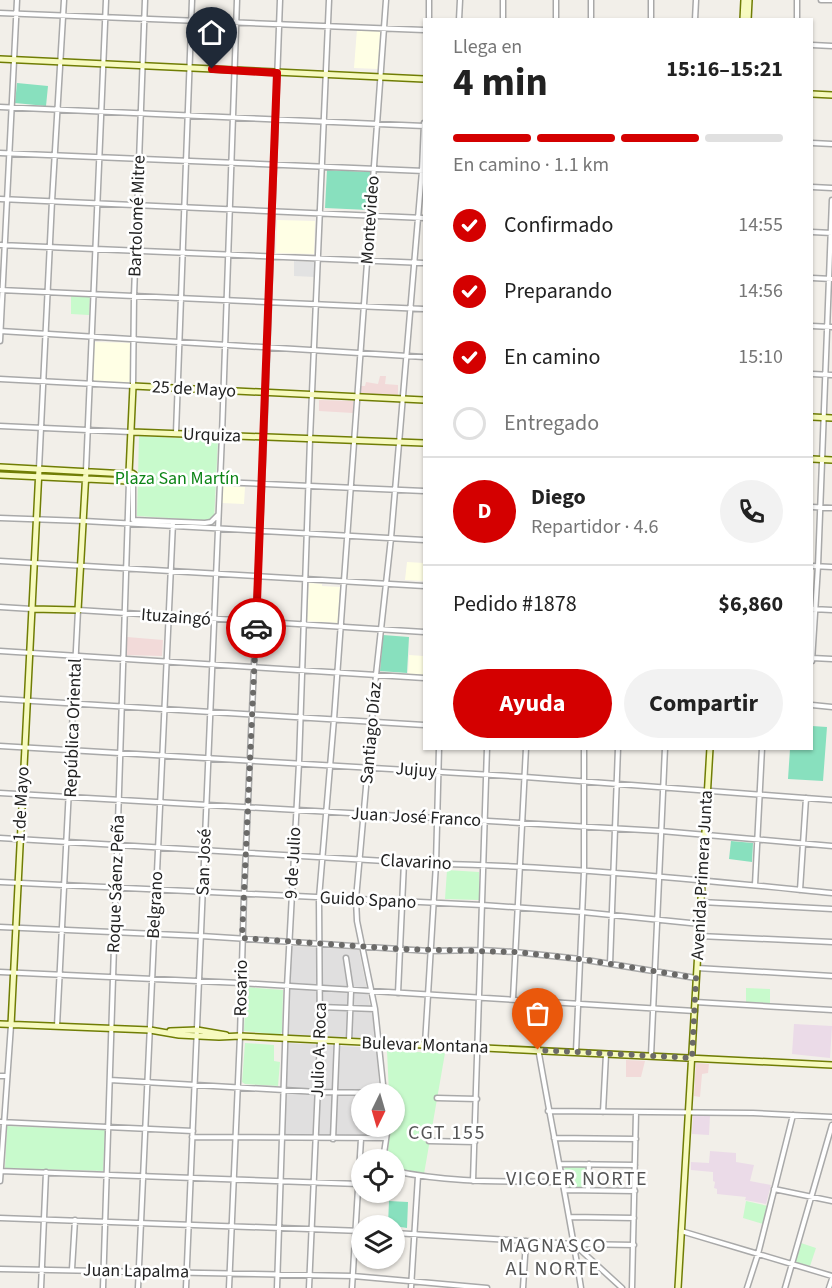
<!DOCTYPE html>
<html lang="es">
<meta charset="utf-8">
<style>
body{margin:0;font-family:"Source Sans 3",sans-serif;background:#f2f2f2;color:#222;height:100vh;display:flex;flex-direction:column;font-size:22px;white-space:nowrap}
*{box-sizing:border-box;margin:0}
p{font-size:20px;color:#767676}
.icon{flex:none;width:33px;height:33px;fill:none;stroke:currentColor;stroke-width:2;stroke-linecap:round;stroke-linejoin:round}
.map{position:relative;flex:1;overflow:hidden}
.panel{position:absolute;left:423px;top:18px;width:390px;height:732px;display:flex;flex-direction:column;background:#fff;border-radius:0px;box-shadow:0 2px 4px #0004}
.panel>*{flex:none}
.needle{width:39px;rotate:185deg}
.controls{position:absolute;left:351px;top:1083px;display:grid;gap:12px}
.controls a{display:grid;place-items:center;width:54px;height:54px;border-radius:50%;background:#fff;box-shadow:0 2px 4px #0004;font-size:30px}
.pin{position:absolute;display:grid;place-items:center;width:51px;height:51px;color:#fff;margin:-62px -26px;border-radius:50% 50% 50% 0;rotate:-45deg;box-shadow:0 0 6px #0007}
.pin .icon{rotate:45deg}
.courier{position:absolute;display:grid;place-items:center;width:60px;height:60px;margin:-30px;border:4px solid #d40000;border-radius:50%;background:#fff;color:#222;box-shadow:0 2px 8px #0007}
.overview em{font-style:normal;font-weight:700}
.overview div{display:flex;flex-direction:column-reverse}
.overview{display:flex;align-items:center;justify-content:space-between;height:102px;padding:0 30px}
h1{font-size:39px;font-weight:700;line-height:45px}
.bar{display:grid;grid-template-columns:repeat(4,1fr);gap:9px 6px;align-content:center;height:72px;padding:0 30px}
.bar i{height:8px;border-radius:4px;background:#e0e0e0}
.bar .selected{background:#d40000}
.bar p{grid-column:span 4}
.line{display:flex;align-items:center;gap:15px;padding:0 30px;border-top:2px solid #e0e0e0}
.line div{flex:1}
.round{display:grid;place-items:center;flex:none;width:63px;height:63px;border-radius:32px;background:#f2f2f2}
ol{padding:0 30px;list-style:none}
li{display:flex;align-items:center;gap:18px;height:66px}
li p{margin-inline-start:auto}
li .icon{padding:6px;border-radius:50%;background:#d40000;color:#fff;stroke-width:4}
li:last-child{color:#767676}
li i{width:33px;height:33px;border:3px solid #e0e0e0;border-radius:50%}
.action{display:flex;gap:12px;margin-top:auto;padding:12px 30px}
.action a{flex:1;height:69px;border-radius:36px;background:#d40000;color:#fff;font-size:24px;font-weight:700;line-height:69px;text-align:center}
.action a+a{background:#f2f2f2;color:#222}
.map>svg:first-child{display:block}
.residential{fill:#e0dfdf}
.commercial{fill:#f2dad9}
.industrial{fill:#ebdbe8}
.education{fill:#ffffe5}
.park{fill:#c8facc}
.pitch{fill:#88e0be}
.parking{fill:#e2e2e2}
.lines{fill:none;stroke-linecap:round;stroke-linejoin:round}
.street-casing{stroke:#a9a9a9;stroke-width:7}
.secondary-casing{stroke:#707d05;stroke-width:8}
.street{stroke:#fff;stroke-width:4}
.secondary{stroke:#f7fabf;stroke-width:5}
.done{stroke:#6b6a68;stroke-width:6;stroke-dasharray:0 10.8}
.route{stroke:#d40000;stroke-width:8}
.labels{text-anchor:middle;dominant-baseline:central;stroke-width:5;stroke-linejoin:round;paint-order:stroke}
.street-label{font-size:18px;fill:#222;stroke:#fff}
.park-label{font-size:18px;fill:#0c8416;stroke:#fff}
.neighbourhood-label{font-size:20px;letter-spacing:1.5px;fill:#555;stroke:#fff}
</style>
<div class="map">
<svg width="832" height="1288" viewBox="0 0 832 1288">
<rect width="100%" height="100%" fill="#f2efe9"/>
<path class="residential" d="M292,946L359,950L377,1040L288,1035Z
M288,1043L376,1048L380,1093L362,1094V1126L381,1127V1135L285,1136Z"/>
<path class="commercial" d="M380,376H386L385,384L398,385V395L359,394L360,386H365L366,382L378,384Z
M319,400L353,401V413L319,411Z
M127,637L163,640L162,656L126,655Z
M626,1060L645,1061L641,1077H626Z
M696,1063L709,1064L708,1073L702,1074L700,1097L694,1096Z"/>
<path class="industrial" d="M794,1024L832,1026L830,1058L792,1054Z
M693,1115H710L709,1135L692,1134Z
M710,1151L736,1153V1162L754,1165L750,1181L771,1185L766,1204L745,1200L746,1197L717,1194V1189L714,1188L715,1182L713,1181V1172L691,1170V1162L709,1163Z"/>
<path class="education" d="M357,29L381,31L378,69L354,68Z
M277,220L315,221L314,254L276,253Z
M94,342L132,343L130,384L93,382Z
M222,486L245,487L244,504L221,503Z
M407,562L424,563V581L405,580Z
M309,583L322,584V586L340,587L338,623L307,621Z
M409,655L424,656V675L408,674Z"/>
<path class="park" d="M71,296H90L89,315L71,314Z
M139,436L218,440L214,521L137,516Z
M447,870L479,872V900L445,899Z
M246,987L283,990L282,1032L280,1035L244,1031Z
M746,988L770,989V1003L746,1002Z
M245,1043L274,1045V1061L280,1062L278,1086L245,1084L242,1082Z
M387,1051L445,1053L424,1174L395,1168L394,1160H387L390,1127L394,1126V1094L389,1093Z
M7,1126L105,1130L103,1171L5,1168Z
M566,1167H586V1189H569L564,1169Z
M746,1201L768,1206L763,1224L743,1218Z
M801,1243L816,1248L810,1266L795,1262Z"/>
<path class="pitch" d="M17,83L48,86L46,106L15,103Z
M327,170L370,172L368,210L325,208Z
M383,635L409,637L407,673L380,671Z
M812,726L827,727L823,781L788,779L790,749L812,748Z
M731,841L753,843L752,862L729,859Z
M389,1201L408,1202L407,1228L388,1225Z"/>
<path class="parking" d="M294,261L315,262V277L294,276Z"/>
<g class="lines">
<defs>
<path id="street" d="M821,0H832
M0,13L424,30
M429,20V0
M459,20L460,0
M503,20V0
M556,20V0
M591,20V0
M651,20V0
M695,20L696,0
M797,20V0
M812,45L832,46
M0,107L424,126
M812,143L832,144
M0,153L424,171
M812,187L832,188
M0,199L424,218
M812,232L832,233
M0,245L424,263
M812,278L832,279
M0,290L424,309
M812,326L832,327
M0,331L424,357
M0,341L17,0
M812,374L832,375
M0,379L133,386L134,296L145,0
M0,426L131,432
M176,433L192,0
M39,469L52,201L64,0
M86,471L106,0
M133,481V520L205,523L211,522L218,515
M220,482L424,491
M812,507L832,508
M0,518L84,521L424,540
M0,561L424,586
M812,566L832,567
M0,607L32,609
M812,609L832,610
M0,651L424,678
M812,658L832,659
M812,661L818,566L832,200
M0,699L424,725
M812,705L832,707
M0,746L525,777L832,800
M0,793L661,831L832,846
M0,838L436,864C568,866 700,880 832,893
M0,882L482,905L582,912L700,924
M755,885L762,748
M800,890L806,798
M701,902L832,909
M0,927L201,936L430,951L481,950L515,952L580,959L696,978
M699,936L832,942
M346,958L351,991L349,1041
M610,964L618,748
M697,968L832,976
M0,972L241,983L695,1011
M398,993L404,862
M513,999L526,748
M530,1000C545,1096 566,1192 581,1288
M695,1002L832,1010
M320,1007L375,1009
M57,1026L78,610L424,632
M425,1044L436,864L439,748
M576,1052L584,871V748
M651,1056L665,748
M0,1076H7
M110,1080L318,1092L384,1093
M384,1094L375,1009L357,921L356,899L376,675L391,538L422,171L424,123
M437,1098L477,1099
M548,1111L753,1113L832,1117
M603,1112L606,1054
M0,1122L193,1131
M192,1137L386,1138
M554,1138L636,1139
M333,1139L337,1041
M429,1141L475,1142
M383,1160L388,1126
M560,1164L635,1165
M0,1171L359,1184
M394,1171C450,1183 507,1181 563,1182
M0,1181L11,1025
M473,1181L487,748
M774,1189L832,1201
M565,1190L635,1191
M588,1190L589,1164
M570,1217L634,1218
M0,1218L362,1231
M681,1231L832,1276
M394,1233L574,1244L634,1245
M575,1245L622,1288
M0,1269L353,1276L487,1288
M72,1269L75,1220
M41,1288L46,1172
M103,1288L129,481
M138,1288L173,522
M186,1288L222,435L237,0
M229,1288L240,1036L244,894L264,437L280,0
M277,1288L287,987L299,763L310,439L329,0
M309,1288L320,1041L319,898L334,719L386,0
M352,1288L361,1139
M411,1288L418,1176
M523,1288L526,1241
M632,1288L636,1112
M747,1288L758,1254L793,1115
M785,1288L832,1125
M829,1288L832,1279"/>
<path id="secondary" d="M743,20L744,0
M748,20L749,0
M0,59L424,79
M812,94L832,95
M812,417L832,418
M132,432L424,443
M812,459L832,460
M0,467L128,474
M129,473L133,386L424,400
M127 477a4 4 0 1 1 8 0a4 4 0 1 1-8 0Z
M0,475L129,481
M32,609L78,610L86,471
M0,1024L150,1030L179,1035L219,1037L240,1036L832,1065
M11,1025L39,469
M170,1031L197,1030L226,1035
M678,1288L710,748"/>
</defs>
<use href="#street" class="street-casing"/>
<use href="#secondary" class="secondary-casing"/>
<use href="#street" class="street"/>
<use href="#secondary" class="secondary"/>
</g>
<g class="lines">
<path class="done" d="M256,628L242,938L400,949L515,952L580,959L696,978L692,1058L538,1050"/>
<path class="route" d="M212,69L277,73L256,628"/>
</g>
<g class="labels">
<g class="street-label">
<text transform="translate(137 216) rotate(-88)">Bartolomé Mitre</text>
<text transform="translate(370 220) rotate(-86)">Montevideo</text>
<text transform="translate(194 389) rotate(3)">25 de Mayo</text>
<text transform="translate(212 435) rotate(2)">Urquiza</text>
<text transform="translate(176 617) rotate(4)">Ituzaingó</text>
<text transform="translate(73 728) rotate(-88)">República Oriental</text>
<text transform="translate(371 733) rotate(-85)">Santiago Díaz</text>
<text transform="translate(416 770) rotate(4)">Jujuy</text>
<text transform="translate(21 804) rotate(-87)">1 de Mayo</text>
<text transform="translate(416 817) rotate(3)">Juan José Franco</text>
<text transform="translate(204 862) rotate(-88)">San José</text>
<text transform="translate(416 862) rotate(3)">Clavarino</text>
<text transform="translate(293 863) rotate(-87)">9 de Julio</text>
<text transform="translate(702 875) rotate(-87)">Avenida Primera Junta</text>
<text transform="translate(116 884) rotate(-88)">Roque Sáenz Peña</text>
<text transform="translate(368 900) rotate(3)">Guido Spano</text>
<text transform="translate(155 905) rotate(-87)">Belgrano</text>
<text transform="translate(241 988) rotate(-89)">Rosario</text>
<text transform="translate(425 1045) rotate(2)">Bulevar Montana</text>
<text transform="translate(319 1050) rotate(-88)">Julio A. Roca</text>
<text transform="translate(136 1271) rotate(1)">Juan Lapalma</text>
</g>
<g class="park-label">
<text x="177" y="478">Plaza San Martín</text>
</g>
<g class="neighbourhood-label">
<text x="447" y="1133">CGT 155</text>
<text x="577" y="1179">VICOER NORTE</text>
<text x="553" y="1246">MAGNASCO<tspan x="553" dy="23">AL NORTE</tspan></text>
</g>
</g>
</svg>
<div class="controls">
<a><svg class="needle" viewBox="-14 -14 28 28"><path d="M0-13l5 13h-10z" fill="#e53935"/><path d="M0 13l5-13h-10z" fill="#767676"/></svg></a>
<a><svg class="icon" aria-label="locate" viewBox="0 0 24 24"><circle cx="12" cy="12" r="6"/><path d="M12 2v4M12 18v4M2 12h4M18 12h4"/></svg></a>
<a><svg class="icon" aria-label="layers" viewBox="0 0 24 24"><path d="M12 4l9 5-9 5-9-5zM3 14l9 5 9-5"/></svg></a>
</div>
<div class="pin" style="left:538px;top:1050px;background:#ea580c"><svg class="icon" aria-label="bag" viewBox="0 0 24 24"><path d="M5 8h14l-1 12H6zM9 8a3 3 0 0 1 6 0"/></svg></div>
<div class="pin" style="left:212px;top:69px;background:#1f2937"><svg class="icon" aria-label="home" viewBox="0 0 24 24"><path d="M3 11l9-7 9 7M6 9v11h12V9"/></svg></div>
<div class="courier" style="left:256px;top:628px"><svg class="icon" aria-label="car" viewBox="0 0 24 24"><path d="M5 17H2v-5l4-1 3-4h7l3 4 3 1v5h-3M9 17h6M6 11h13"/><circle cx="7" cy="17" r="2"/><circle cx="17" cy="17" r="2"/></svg></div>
<section class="panel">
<div class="overview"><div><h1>4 min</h1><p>Llega en</p></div><em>15:16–15:21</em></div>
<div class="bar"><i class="selected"></i><i class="selected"></i><i class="selected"></i><i></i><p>En camino · 1.1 km</p></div>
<ol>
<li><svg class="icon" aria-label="check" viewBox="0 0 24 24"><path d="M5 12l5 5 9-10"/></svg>Confirmado<p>14:55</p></li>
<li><svg class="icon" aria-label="check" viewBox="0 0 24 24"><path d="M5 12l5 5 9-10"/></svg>Preparando<p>14:56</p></li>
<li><svg class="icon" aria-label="check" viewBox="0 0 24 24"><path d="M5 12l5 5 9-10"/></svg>En camino<p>15:10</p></li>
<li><i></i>Entregado</li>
</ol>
<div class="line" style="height:108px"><b class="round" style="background:#d40000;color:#fff">D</b><div><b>Diego</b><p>Repartidor · 4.6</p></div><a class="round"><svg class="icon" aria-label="phone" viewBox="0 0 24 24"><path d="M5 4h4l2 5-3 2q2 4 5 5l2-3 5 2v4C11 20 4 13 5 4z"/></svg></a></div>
<div class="line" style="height:78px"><div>Pedido #1878</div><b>$6,860</b></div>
<div class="action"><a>Ayuda</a><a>Compartir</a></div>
</section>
</div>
